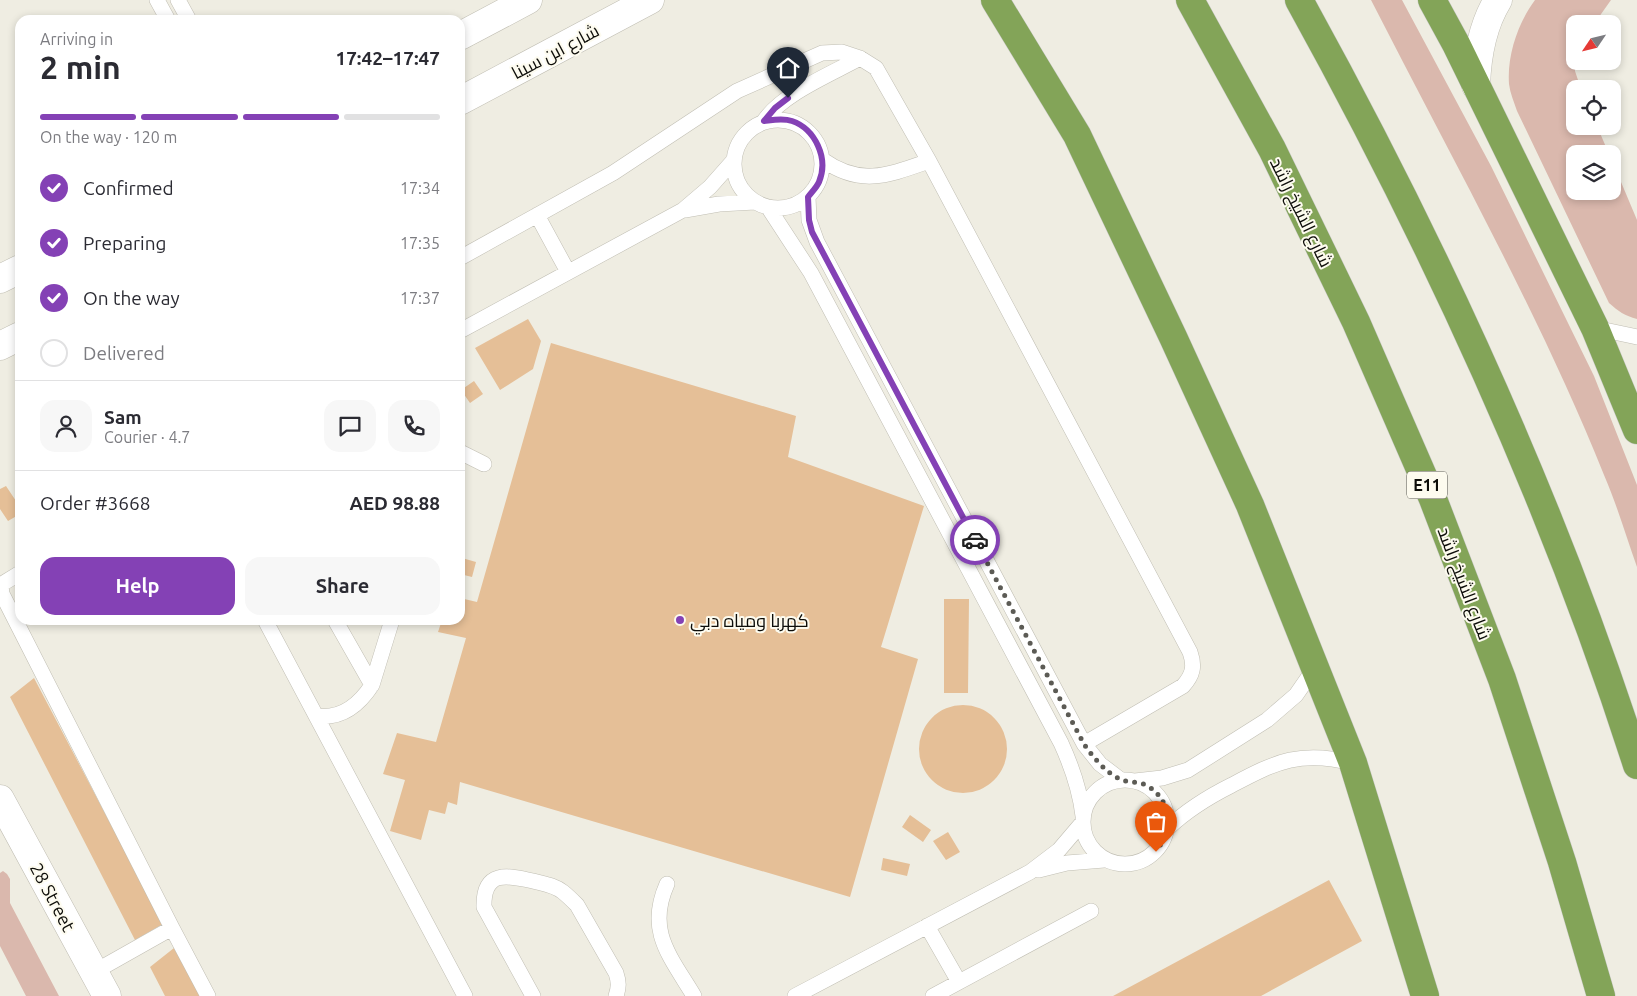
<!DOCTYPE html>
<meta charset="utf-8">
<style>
body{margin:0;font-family:Ubuntu,Cairo,sans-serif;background:#f7f7f7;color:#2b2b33;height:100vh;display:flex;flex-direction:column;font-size:19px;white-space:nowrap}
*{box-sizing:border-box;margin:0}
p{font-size:16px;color:#7c7c81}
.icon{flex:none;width:28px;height:28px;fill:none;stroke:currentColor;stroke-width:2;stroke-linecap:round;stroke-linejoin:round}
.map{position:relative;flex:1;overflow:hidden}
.sheet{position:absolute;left:15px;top:15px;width:450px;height:610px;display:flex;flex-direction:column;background:#fff;border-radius:15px;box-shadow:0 2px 8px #0003}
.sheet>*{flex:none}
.needle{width:32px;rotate:235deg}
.controls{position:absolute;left:1566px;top:15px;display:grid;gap:10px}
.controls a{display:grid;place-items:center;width:55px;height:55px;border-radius:10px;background:#fff;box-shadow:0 2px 8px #0003;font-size:25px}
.pin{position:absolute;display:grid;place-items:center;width:42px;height:42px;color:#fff;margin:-51px -21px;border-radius:50% 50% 50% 0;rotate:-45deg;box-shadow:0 0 5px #0007}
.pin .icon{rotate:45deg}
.courier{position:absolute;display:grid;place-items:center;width:50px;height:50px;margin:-25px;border:4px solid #8441b5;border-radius:50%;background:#fff;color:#222;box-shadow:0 1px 6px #0007}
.overview em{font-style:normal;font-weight:700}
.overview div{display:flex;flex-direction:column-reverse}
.overview{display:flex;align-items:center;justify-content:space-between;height:85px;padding:0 25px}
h1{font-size:32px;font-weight:700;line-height:38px}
.bar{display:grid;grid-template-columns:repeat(4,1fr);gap:8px 5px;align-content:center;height:60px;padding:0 25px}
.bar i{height:6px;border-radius:4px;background:#e1e1e2}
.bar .current{background:#8441b5}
.bar p{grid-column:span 4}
.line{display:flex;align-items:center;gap:12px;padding:0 25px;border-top:1px solid #e1e1e2}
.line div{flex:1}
.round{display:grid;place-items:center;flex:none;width:52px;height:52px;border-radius:15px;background:#f7f7f7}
ol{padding:0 25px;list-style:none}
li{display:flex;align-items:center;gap:15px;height:55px}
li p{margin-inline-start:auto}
li .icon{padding:5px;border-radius:50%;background:#8441b5;color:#fff;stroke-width:4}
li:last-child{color:#7c7c81}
li i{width:28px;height:28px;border:2px solid #e1e1e2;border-radius:50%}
.action{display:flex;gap:10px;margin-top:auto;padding:10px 25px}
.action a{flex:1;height:58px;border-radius:15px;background:#8441b5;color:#fff;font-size:20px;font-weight:700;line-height:58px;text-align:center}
.action a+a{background:#f7f7f7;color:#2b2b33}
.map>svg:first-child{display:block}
.green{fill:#dab8ad}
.building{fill:#e5bf97}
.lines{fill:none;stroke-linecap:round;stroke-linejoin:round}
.lane-casing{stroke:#c0beb3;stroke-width:16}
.street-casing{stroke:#c0beb3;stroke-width:29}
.secondary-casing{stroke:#c0beb3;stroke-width:29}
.highway-casing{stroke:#cacac9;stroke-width:29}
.lane{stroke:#fff;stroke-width:15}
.street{stroke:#fff;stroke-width:28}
.secondary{stroke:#fff;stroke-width:28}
.highway{stroke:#83a458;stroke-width:28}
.done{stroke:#5c5b55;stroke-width:5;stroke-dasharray:0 9}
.route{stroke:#8441b5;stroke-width:6}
.poi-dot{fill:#8441b5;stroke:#fdfbef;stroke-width:2}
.labels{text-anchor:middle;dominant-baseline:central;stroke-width:4;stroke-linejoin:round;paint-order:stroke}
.shield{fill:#fdfbef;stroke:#55544e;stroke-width:1}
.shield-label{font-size:16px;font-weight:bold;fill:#0d0d09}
.street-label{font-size:18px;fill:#0d0d09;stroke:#fdfbef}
.poi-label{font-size:18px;fill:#0d0d09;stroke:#fdfbef;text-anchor:start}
</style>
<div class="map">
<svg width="1637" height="996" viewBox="0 0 1637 996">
<rect width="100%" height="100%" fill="#efede2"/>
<path class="green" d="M1371,0H1402L1491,166L1594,376L1637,485V567C1626,536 1617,505 1604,475C1538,311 1451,157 1371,0Z
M1535,0H1611L1594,24H1575V71L1581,89H1575V126H1597L1609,154H1575V191H1612L1613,163L1637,220V319C1625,316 1618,311 1609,303L1517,111C1514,102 1510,93 1509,84C1507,55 1518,23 1535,0Z
M3,871L7,874L10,879V903L59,996H26L0,946V873Z"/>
<path class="building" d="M528,319L541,341L533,369L500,390L475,348Z
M551,343L796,416L788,457L924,506L881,647L918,659L850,897L460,782L457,805L448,802L445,814L429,810L421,840L390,831L405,780L383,774L397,733L436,742L466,638L438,632L442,620H460V598L477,602Z
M474,381L483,394L470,403L461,390Z
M6,486L20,507V514L8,521L0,509V489Z
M462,558L476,562L472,577L460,574Z
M944,599H969L968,693H944Z
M34,678L163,924L135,940L10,697Z
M919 749a44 44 0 1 1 88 0a44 44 0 1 1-88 0Z
M910,815L931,830L923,842L902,827Z
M948,832L960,852L946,860L933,841Z
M883,858L910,864L907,876L881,870Z
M1329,880L1362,941L1261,996H1113Z
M174,948L200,996H165L150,967Z"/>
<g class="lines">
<defs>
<path id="lane" d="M157,0L168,20
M178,0L189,20
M734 164a44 44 0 1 1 88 0a44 44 0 1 1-88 0Z
M764,121C782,94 831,74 860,58
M823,160C861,187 889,175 929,161
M808,197L809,220L817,242L1084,744L1100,764L1121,780
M768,207L811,273L1061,743C1072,767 1080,790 1083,816
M685,210L719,204L755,202
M537,215L568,272
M460,258L613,173L737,91L822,53L842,52L860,58L876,68L929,161L1190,652C1195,666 1193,675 1183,686L1084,744
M1595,328L1637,337
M460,331L683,210L710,187L733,161
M460,452L484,464
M20,573L2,584L1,586L2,594L172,928L208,996
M265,620L465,996
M335,620L372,685L392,620
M317,716C341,719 359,705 372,685
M1083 822a42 42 0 1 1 84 0a42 42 0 1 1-84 0Z
M1135,781L1162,778L1188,770L1267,720L1296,695L1314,669
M1168,828C1187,810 1208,797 1232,785C1277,761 1301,750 1353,763
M1039,870L1067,863L1104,860
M667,884C646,931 670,956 694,996
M927,926L959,982
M94,972L172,928
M533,996L484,907C483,870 507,875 533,881C544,884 554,885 563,892C568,896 572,900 577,905L616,973C619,982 619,987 616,996
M795,996L1030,872L1059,850L1082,823
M933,996L1091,911"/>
<path id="street" d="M0,799L107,996"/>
<path id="secondary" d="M460,36L528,0
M1476,86C1477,56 1482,26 1498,0
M460,101L650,0
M0,279L20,269
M0,346L20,336"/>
<path id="highway" d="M995,0L1077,135L1173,337L1250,505L1353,763L1425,996
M1190,0L1272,149L1356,322L1433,499L1502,679L1562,862L1601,996
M1299,0C1434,244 1552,499 1637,765
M1432,0L1456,44L1595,328L1637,430"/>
</defs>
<use href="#lane" class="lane-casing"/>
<use href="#street" class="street-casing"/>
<use href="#secondary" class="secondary-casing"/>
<use href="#highway" class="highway-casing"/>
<use href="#lane" class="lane"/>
<use href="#street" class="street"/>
<use href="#secondary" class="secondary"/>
<use href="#highway" class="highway"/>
</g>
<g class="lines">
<path class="done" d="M975,540L1084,744C1093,757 1105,772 1120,779C1128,783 1138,781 1146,785C1174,801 1171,830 1156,852"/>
<path class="route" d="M788,98L775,108L764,121C773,120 783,118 792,121C815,129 829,158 819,182C817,187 811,193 808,197L809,220L812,232L975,540"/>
</g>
<circle class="poi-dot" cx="680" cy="620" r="5"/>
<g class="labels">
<rect class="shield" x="1407" y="471.5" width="40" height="27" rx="4"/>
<g class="shield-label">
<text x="1427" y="485">E11</text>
</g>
<g class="street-label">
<text transform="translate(555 51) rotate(-28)">شارع ابن سينا</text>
<text transform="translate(1302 212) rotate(64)">شارع الشيخ راشد</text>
<text transform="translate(1465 583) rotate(69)">شارع الشيخ راشد</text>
<text transform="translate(53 897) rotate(62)">28 Street</text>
</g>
<g class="poi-label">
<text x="690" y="620">كهربا ومياه دبي</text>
</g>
</g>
</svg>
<div class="controls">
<a><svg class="needle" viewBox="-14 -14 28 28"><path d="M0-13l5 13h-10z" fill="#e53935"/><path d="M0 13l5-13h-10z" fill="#7c7c81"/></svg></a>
<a><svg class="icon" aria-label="locate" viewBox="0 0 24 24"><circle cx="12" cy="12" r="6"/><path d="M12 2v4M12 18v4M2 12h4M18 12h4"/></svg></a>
<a><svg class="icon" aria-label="layers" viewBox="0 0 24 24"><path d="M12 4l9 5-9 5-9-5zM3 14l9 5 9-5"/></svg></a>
</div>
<div class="pin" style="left:1156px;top:852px;background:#ea580c"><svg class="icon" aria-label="bag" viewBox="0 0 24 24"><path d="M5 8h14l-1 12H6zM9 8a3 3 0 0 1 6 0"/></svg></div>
<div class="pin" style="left:788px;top:98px;background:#1f2937"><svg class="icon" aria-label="home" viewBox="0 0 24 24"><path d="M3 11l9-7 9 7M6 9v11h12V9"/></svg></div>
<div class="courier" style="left:975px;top:540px"><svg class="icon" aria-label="car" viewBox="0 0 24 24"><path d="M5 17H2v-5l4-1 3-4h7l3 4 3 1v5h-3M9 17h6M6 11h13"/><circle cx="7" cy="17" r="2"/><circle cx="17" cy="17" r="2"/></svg></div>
<section class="sheet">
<div class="overview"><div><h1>2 min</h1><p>Arriving in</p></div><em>17:42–17:47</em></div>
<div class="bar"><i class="current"></i><i class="current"></i><i class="current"></i><i></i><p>On the way · 120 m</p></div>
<ol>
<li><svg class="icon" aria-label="check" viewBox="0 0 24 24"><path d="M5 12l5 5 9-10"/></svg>Confirmed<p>17:34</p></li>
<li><svg class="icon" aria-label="check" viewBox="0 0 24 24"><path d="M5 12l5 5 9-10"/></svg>Preparing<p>17:35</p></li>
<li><svg class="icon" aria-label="check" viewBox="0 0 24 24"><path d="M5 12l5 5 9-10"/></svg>On the way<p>17:37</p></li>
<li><i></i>Delivered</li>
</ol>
<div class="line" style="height:90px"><a class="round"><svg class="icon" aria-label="person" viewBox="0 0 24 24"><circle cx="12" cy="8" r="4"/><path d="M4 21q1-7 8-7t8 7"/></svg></a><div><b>Sam</b><p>Courier · 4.7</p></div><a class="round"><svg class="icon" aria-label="chat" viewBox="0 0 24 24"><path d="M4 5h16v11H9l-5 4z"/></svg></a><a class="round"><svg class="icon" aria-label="phone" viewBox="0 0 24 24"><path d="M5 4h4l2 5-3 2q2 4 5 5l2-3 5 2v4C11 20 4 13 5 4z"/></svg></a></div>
<div class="line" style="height:65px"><div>Order #3668</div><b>AED 98.88</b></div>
<div class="action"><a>Help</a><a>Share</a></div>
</section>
</div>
